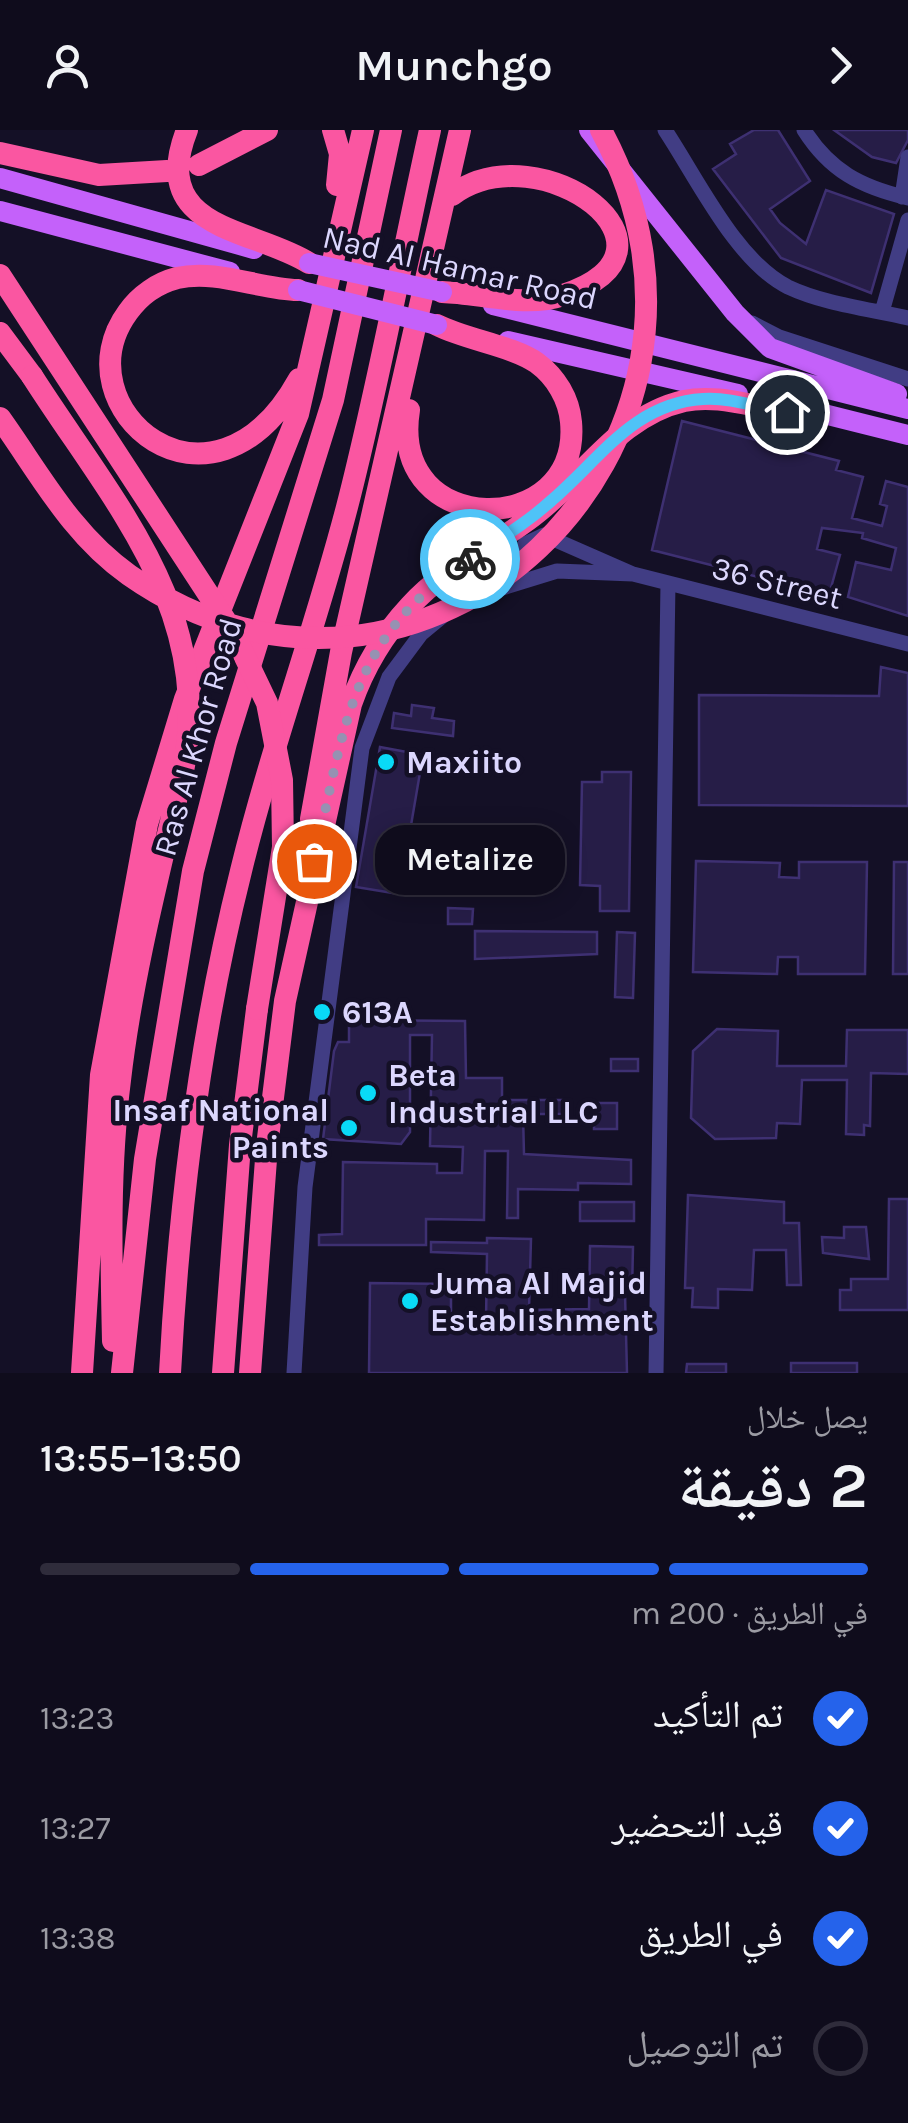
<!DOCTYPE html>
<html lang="ar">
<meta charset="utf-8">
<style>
body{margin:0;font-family:Karla,"Noto Naskh Arabic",sans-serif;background:#1d1a29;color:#f1f3f6;direction:rtl;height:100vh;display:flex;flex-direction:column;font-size:38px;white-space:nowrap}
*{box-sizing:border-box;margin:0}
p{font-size:32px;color:#9b9ba3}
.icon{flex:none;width:55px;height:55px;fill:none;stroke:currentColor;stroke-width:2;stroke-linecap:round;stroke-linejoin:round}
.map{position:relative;height:1243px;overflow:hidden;direction:ltr}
.drawer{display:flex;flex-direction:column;background:#0f0c1c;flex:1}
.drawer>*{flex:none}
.pin{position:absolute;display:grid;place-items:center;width:85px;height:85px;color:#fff;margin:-42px;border:5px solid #fff;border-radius:50%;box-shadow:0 2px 10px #0007}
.courier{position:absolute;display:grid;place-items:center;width:100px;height:100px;margin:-50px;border:8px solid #4fc3f7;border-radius:50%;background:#fff;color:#222;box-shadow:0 2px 12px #0007}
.bubble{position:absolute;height:70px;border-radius:30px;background:#0f0c1c;box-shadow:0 5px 25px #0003,0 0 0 2px #2f2c3b;font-size:32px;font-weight:600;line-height:70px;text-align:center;direction:rtl}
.head em{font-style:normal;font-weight:600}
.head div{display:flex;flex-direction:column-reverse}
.head{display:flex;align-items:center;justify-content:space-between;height:170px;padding:0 40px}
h1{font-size:65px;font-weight:600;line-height:75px}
.bar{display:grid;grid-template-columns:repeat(4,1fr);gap:15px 10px;align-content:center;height:120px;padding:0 40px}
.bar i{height:12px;border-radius:8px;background:#2f2c3b}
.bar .on{background:#2563eb}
.bar p{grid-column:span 4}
ol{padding:0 40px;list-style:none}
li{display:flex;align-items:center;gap:30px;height:110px}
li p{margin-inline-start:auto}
li .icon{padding:10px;border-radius:50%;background:#2563eb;color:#fff;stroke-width:4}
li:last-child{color:#9b9ba3}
li i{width:55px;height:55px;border:5px solid #2f2c3b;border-radius:50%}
header{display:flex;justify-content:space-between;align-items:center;height:130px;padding:0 40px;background:#0f0c1c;font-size:45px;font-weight:600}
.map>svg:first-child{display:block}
.building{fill:#261d47;stroke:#3e3072;stroke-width:2.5}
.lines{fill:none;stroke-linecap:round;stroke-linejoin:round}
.minor{stroke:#413d84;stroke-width:15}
.major{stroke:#c461fa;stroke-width:20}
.highway{stroke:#fa56a1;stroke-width:22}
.major-bridge{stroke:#c461fa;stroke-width:20}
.highway-bridge{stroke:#fa56a1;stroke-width:22}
.done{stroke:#9691b2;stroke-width:10;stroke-dasharray:0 18}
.route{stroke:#4fc3f7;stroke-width:12}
.poi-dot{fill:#09daf7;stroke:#141026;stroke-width:4}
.labels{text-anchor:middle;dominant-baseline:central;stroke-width:9;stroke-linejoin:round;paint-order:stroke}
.street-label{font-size:32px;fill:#dcd7fe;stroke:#141026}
.poi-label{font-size:32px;font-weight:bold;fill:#dcd7fe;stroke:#141026;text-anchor:start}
</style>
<header><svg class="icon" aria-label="forward" viewBox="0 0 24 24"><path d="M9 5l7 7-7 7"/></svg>Munchgo<svg class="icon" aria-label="person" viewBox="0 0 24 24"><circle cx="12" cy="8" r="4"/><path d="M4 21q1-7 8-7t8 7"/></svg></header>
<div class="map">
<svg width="908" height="1243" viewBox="0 0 908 1243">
<rect width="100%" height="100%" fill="#141026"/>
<path class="building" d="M754,0H778L810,51L770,79L780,93L806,114L826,60L894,84L871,163L781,128L713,39L736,24L730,14Z
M834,0H908V10L896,33L872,27Z
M682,291L839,331L836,340L863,347L852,388L882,396L887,376L880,374L886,351L908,357V486L848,467L856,432L891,440L896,418L862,408L863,403L822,398L817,419L840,425L829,465L652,420Z
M881,537L908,543V676L699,675V565L879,566Z
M412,575L434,578L432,588L454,591L453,606L392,598L394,583L411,586Z
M380,617L423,625L409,707L423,709L416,750L402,747L399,764L356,757Z
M602,642H631L629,781H600V756L580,755L582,652H602Z
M696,731L780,733L779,747L799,748V732H867L865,844H798V827H778L777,844L693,842Z
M894,732H908V844H893Z
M448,778L473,779L472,794H448Z
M475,801L597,802V824L475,829Z
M617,802L635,803L633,868L615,867Z
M349,890L465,891L466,948H502V970H567L566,984H523L524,1024L631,1030V1054L578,1053V1060L518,1059V1088H507L508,1021H485L484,1090L426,1089V1115H319V1105L342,1104L343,1032L437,1034V1043H462L463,1017L430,1016L432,905H410V1002L401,1014L323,1009L334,921L338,912H349Z
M717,899L778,901L777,936H846L847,900H908V944L871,943L870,996L864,995V1005L846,1004L847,950H802L800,994L777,993L776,1008L715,1009L691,988L693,921Z
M611,929H638V941H611Z
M594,973H617V999H594Z
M688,1065L784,1072V1093H799L801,1155H787L786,1120H754L752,1160L718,1159V1178L692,1177L693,1158H685Z
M889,1069H908V1180H840V1160H851V1149H888Z
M580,1072H634V1091H580Z
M844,1097H866L869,1129L823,1123L822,1107L844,1108Z
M487,1108L531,1109L529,1180L589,1179L590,1116L633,1117L632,1163H625L627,1243H369L370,1153L451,1154V1190L486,1191L487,1124L431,1122V1112L487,1113Z
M791,1233H857V1243H791Z
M687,1234H726V1243H686Z"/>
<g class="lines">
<path class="minor" d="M665,0C697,48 736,131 788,157C824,174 869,179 908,188
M804,0C830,41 861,57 908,68
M902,67L908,27
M882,182L908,90
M752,193L779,207L908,249
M523,431L525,414L544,405L633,444L908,514
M486,463L557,441L633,444
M294,1243L305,1057L362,618L389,547L421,504L444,485
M656,1243L668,453"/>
<path class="major" d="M589,0L735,183L770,218L897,264
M0,48L254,119
M0,81L230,142
M493,175L908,279
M508,211L738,264
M800,278L908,305"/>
<path class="highway" d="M187,0C147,101 254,98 309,133
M333,0L340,24L337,55
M0,23L99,45L167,41
M199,35L267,0
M298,160C258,159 217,139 177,148C158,153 140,165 128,182C58,277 211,408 299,249
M442,162C480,163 526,178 563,165C702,120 541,0 452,65
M0,203L32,246
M409,280C388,411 582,409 571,292C569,269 556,247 537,233C513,216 467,210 437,195
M311,689L341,522L460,0
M113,1211C111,1124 109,1036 120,950C132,846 159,743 183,641
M82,1243L101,945L147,694L185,569L298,284L363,0
M122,1243L145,1029L193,741L226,613L333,270L391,0
M170,1243C179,1075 200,904 241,741C271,618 315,500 347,377C379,253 402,126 430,0
M223,1243L240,1015L257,879
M250,1243L267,1016L285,871L351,574C364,537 383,505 410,476C444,438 493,417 533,386C584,348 618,286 684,271C727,262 769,285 812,281"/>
<path class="major-bridge" d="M309,133L442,162
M298,160L437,195"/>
<path class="highway-bridge" d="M0,145L233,502L267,573L282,650L283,717L257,879
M32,246C113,373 215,480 183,641
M0,288C40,344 71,404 129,445C422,650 772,316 601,0"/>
</g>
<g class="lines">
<path class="done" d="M314,731C345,600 347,508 470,429"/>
<path class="route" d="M470,429C498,410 527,393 552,370C600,329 634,273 703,269C731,267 760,278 787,282"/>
</g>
<g class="poi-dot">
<circle cx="386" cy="632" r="10"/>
<circle cx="322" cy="882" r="10"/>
<circle cx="368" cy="963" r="10"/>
<circle cx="349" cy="998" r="10"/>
<circle cx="410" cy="1171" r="10"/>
</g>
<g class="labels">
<g class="street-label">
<text transform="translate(460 138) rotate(13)">Nad Al Hamar Road</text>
<text transform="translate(777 453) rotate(14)">36 Street</text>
<text transform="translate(198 607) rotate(-74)">Ras Al Khor Road</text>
</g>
<g class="poi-label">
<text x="406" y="632">Maxiito</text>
<text x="342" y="882">613A</text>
<text x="388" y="945">Beta<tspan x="388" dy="37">Industrial LLC</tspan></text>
<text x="329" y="980" text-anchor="end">Insaf National<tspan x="329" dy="37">Paints</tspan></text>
<text x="430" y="1153">Juma Al Majid<tspan x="430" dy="37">Establishment</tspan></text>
</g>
</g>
</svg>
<div class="pin" style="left:314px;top:731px;background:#ea580c"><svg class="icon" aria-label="bag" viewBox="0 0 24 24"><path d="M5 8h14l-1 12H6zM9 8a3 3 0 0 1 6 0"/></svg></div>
<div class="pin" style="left:787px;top:282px;background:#1f2937"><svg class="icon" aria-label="home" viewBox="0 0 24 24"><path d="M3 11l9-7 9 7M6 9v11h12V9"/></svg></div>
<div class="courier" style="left:470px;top:429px"><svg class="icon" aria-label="bike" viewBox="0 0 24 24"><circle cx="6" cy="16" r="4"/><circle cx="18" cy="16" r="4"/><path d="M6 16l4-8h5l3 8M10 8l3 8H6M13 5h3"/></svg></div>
<div class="bubble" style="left:375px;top:695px;width:190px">Metalize</div>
</div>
<section class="drawer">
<div class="head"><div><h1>2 دقيقة</h1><p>يصل خلال</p></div><em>13:50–13:55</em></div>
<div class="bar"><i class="on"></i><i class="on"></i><i class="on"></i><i></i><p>في الطريق · 200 m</p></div>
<ol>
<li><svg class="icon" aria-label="check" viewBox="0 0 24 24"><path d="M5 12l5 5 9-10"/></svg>تم التأكيد<p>13:23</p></li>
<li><svg class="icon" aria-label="check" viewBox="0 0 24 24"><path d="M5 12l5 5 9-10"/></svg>قيد التحضير<p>13:27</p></li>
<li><svg class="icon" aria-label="check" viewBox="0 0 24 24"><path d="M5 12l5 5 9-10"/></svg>في الطريق<p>13:38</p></li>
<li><i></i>تم التوصيل</li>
</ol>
</section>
